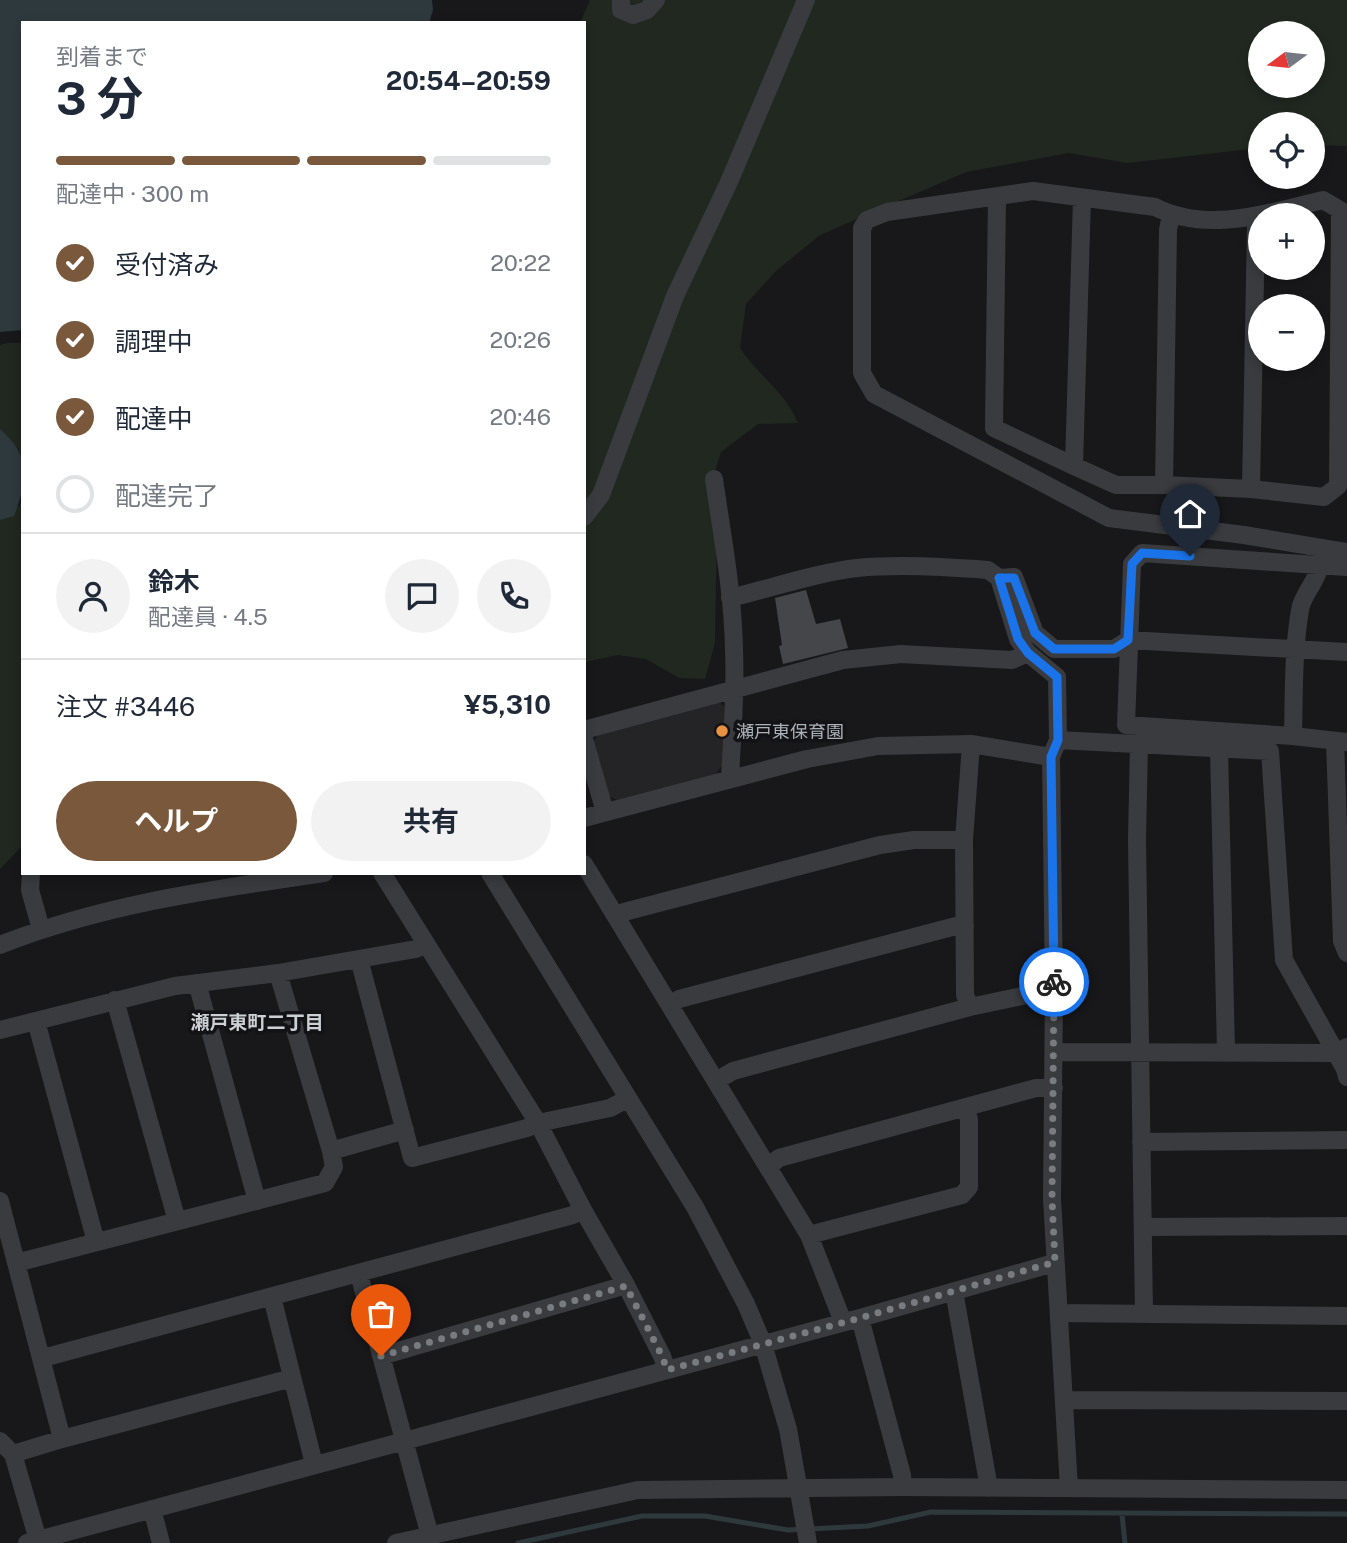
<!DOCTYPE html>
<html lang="ja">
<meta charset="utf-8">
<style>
body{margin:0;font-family:"Public Sans","Noto Sans JP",sans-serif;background:#f2f2f3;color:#1f2937;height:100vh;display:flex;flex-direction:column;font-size:26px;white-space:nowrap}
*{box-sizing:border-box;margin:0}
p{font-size:23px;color:#747a83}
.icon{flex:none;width:38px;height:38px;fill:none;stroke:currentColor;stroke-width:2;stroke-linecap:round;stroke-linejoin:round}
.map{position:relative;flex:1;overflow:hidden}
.panel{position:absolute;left:21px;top:21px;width:565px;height:854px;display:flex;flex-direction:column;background:#fff;border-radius:0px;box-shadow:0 4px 10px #0003}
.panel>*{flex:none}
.needle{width:46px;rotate:255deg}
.tools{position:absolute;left:1248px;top:21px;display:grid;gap:14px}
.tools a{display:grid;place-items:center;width:77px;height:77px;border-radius:50%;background:#fff;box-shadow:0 4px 10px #0003;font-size:35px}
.pin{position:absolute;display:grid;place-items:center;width:60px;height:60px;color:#fff;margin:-72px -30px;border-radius:50% 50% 50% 0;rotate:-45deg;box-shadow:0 0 7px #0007}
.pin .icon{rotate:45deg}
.courier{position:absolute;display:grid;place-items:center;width:70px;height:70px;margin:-35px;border:5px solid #1a73e8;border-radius:50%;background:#fff;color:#222;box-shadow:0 2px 9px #0007}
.headline em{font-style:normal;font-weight:700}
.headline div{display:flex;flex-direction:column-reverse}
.headline{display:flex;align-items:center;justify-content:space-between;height:119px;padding:0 35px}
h1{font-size:46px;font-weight:700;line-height:52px}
.bar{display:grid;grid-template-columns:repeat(4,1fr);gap:10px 7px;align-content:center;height:84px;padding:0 35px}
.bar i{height:9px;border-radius:5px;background:#e0e1e3}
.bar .on{background:#79583c}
.bar p{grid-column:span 4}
.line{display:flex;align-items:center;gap:18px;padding:0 35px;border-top:2px solid #e0e1e3}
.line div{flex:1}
.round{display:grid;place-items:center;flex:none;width:74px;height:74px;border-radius:37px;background:#f2f2f3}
ol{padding:0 35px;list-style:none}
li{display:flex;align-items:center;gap:21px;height:77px}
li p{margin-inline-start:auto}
li .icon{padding:7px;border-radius:50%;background:#79583c;color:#fff;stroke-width:4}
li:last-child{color:#747a83}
li i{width:38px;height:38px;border:4px solid #e0e1e3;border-radius:50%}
.primary-button{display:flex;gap:14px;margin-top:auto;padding:14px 35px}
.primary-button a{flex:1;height:80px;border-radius:42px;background:#79583c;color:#fff;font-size:28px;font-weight:700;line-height:80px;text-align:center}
.primary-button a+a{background:#f2f2f3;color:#1f2937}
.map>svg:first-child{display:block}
.built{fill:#242427}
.green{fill:#202820;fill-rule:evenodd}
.water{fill:#2e393d}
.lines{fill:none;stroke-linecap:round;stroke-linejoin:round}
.stream{stroke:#2e393d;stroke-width:5}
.building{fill:#45464a}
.street{stroke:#393b3f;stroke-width:18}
.done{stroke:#787c81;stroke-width:7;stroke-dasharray:0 12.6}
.route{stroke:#1a73e8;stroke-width:9}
.poi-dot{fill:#e79142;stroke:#131315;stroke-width:2.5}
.labels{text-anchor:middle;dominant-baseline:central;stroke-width:7;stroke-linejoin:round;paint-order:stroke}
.poi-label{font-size:18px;fill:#abb2b9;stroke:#131315;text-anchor:start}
.neighbourhood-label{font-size:19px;font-weight:bold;fill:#ccd0d5;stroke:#131315}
</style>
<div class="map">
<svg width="1347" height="1543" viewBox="0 0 1347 1543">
<rect width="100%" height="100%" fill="#18181a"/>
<path class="built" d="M716,700L726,708L723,764L715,775L617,800L605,794L592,744L599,733Z"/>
<path class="green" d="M590,0H1347V146L1313,145L1312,124H1260V148L1127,163L1069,153L966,172L820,235L776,271L746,304L740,348C758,375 786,393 798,423L758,424L721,452L709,490L717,520L715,643L705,679L679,678L646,659L618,655L585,662L584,23H580ZM1260,33H1312V86H1260Z
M7,343H23V466L18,448L0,433V345Z
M23,494V845L0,869V520L20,505Z"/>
<path class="water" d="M0,0H432L433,10L429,23H23V330L0,332Z
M0,429C6,435 14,442 18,450C29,471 22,496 14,516L0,520Z"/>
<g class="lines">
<path class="stream" d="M1122,1514L1125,1543
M518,1543L642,1516H705L788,1530L868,1526L931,1512L1347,1514"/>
</g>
<path class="building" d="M806,590L816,624L840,619L848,648L783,664L779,646L782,645L775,598Z"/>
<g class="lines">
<path class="street" d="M621,0V10L633,15L647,10L656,0
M997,198L994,428L1074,466
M1082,198L1074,466L1116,485H1164L1168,230L1171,215
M714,479C722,535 733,592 734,650C736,693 732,736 730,778
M1164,485L1251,489L1256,226L1254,217
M1251,489L1324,497L1338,486L1340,210L1323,200C1268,213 1208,234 1155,207L1033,191L887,212L867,220L862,228V373L874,394L1109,518L1244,535L1347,552
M584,517L601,495L675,296L729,182L806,0
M1320,566C1316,583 1302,595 1300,610C1293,651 1294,694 1293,736L1126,725L1132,564L1142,553L1347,567
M999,578L1018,639L1028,653L1057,677L1058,740L1051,757L1054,993L1052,1199L1069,1488
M730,598C772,588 815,573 857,568C901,564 944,567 988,570L999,578L1014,577L1035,633L1054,649H1114L1128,640L1347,652
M584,730L843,660L901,654L1012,660L1028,653
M1293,736L1347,742
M584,739L605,812
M1058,740L1270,751L1284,960L1345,1069L1347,1077
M1335,741L1342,941L1347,953
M1139,743L1137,840L1144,1314
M1219,748L1226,1051
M584,818L807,759L878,746L971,744L1051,757
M584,864L809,1235L843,1322
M31,873L30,890L41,929
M382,873L538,1123L583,1210L626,1285L662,1356L667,1370
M490,873L695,1207L746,1304L763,1344L788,1429L808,1543
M616,917L624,912L880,845L914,840H964
M0,945C104,904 214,889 324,873
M359,959L412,1158L527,1128L538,1123L610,1108L627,1099
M197,983L257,1201
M115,1000L177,1221
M670,1006L679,999L956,926H965
M970,1007L965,995L964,840L971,744
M36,1021L96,1242
M0,1030L175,986L278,973L416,949L425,943
M1054,1052L1335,1053L1347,1047
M716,1081L733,1071L970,1007L1041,992L1054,993
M1141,1142L1347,1140
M331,1151L405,1130
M768,1167L779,1158L1036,1088H1054
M0,1201L62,1439L13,1454
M1143,1227L1347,1226
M809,1235L962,1195L969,1187V1120L966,1107
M16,1263L325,1183L334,1167L331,1151L278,973
M359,1274L430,1536
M954,1291L989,1488
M272,1297L314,1464
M1059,1313L1347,1316
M860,1318L902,1475L903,1487
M381,1356L626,1285
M43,1358L573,1215L583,1210
M1064,1400L1347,1401
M62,1439L292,1378
M0,1441L13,1454L38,1540
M152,1509L161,1543
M27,1543L860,1318L1054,1263
M396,1543L638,1490L903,1487L1347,1490"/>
</g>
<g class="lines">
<path class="done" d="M381,1356L626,1286L662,1356L667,1370L860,1318L1055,1262L1052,1199L1054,982"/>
<path class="route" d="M1054,982L1051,757L1058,740L1057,677L1028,653L1018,639L999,578H1014L1035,633L1054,649H1114L1128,640L1132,564L1142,553L1190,556"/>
</g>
<circle class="poi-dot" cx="722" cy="731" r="7"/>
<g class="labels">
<g class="poi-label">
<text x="736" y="731">瀬戸東保育園</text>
</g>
<g class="neighbourhood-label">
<text x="257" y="1022">瀬戸東町二丁目</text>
</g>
</g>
</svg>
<div class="tools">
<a><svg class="needle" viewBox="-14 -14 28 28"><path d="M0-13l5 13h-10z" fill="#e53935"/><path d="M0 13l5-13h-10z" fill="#747a83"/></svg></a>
<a><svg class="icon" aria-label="locate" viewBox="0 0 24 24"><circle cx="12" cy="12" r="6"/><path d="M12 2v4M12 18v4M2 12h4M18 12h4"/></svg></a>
<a>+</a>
<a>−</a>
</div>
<div class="pin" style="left:381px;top:1356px;background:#ea580c"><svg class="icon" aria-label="bag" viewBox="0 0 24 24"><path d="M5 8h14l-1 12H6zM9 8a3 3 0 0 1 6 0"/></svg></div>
<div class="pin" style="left:1190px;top:556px;background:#1f2937"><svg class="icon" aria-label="home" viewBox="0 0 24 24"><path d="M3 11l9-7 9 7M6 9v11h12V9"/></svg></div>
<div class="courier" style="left:1054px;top:982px"><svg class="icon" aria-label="bike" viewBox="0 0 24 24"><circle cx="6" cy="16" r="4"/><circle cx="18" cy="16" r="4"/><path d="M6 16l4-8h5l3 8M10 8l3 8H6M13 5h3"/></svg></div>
<section class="panel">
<div class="headline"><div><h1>3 分</h1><p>到着まで</p></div><em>20:54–20:59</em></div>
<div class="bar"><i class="on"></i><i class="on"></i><i class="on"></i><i></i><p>配達中 · 300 m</p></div>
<ol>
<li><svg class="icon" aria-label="check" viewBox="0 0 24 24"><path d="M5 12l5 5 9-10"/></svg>受付済み<p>20:22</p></li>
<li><svg class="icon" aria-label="check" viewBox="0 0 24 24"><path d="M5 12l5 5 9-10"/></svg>調理中<p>20:26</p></li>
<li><svg class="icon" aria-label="check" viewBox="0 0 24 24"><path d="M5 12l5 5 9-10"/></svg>配達中<p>20:46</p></li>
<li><i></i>配達完了</li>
</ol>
<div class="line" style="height:126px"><a class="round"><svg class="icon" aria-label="person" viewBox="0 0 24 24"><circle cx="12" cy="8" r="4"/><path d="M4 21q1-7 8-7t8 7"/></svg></a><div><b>鈴木</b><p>配達員 · 4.5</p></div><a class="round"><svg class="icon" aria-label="chat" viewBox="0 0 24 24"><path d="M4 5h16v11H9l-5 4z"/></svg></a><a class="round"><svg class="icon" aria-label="phone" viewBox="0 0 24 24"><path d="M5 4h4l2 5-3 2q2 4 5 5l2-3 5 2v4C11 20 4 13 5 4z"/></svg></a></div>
<div class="line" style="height:91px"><div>注文 #3446</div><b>¥5,310</b></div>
<div class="primary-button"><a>ヘルプ</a><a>共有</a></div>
</section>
</div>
